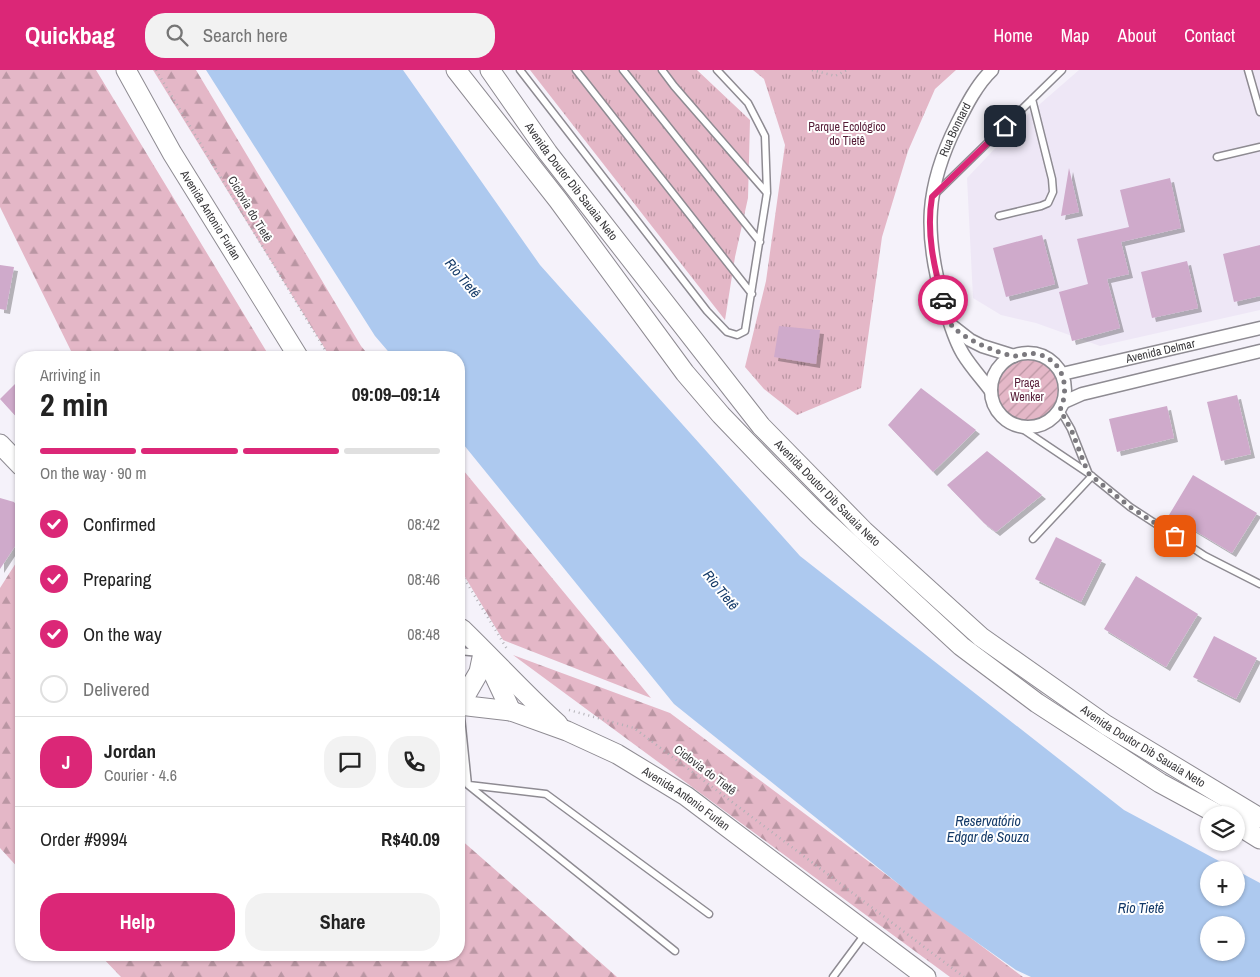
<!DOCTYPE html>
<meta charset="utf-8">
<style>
body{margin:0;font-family:"Archivo Narrow",sans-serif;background:#f2f2f2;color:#222;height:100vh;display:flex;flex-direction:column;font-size:19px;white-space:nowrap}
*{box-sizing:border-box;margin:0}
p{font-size:16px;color:#767676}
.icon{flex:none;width:28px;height:28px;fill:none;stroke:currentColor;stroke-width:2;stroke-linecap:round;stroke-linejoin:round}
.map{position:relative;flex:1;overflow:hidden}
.panel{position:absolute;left:15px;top:281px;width:450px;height:610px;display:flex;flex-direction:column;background:#fff;border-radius:20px;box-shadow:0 1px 4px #0004}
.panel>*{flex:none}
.buttons{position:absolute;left:1200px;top:736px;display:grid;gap:10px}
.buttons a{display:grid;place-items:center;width:45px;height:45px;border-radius:50%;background:#fff;box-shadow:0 1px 4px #0004;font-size:25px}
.pin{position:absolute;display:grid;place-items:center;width:42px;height:42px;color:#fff;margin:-21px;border-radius:10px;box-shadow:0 2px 8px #0006}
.courier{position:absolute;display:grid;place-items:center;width:50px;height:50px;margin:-25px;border:4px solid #db2777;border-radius:50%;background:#fff;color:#222;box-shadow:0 1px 6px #0007}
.headline em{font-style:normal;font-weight:800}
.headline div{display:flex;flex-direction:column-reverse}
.headline{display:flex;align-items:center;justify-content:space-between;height:85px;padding:0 25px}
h1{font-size:32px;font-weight:800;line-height:38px}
.bar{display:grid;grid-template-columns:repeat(4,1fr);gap:8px 5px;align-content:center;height:60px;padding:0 25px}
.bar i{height:6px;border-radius:4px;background:#e0e0e0}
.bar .active{background:#db2777}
.bar p{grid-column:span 4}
.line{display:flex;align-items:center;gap:12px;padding:0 25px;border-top:1px solid #e0e0e0}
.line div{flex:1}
.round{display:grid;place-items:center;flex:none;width:52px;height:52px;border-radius:20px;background:#f2f2f2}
ol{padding:0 25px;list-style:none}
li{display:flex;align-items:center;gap:15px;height:55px}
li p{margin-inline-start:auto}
li .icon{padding:5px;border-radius:50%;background:#db2777;color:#fff;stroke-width:4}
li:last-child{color:#767676}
li i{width:28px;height:28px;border:2px solid #e0e0e0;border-radius:50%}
.primary-button{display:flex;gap:10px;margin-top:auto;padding:10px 25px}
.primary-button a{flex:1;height:58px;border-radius:20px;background:#db2777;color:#fff;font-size:20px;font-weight:800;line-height:58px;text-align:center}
.primary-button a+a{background:#f2f2f2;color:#222}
header{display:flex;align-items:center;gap:30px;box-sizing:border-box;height:70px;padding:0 25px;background:#db2777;color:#fff}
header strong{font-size:24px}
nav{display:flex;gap:28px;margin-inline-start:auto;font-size:18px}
.search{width:350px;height:45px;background:#f2f2f2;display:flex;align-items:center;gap:12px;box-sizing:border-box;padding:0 18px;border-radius:20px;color:#767676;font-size:19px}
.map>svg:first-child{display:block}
.built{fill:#eee7f6}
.grass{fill:url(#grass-tufts)}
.forest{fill:url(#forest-firs)}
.garden{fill:url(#garden-furrows)}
.water{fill:#adc9ef;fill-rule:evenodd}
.building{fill:#cfaacb;filter:url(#shadow)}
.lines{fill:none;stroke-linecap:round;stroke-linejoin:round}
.lane-casing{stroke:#8e8b92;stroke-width:9}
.street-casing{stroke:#8e8b92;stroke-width:15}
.secondary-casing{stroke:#8e8b92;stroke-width:21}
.path{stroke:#b2b0b6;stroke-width:2.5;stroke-dasharray:1 4;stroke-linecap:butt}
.lane{stroke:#fff;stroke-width:6}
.street{stroke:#fff;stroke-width:12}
.secondary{stroke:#fff;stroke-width:19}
.done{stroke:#7b797e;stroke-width:5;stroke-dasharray:0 9}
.route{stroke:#db2777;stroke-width:6}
.labels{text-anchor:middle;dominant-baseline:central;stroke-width:4;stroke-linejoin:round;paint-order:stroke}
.park-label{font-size:12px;fill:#551b36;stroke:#fff}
.street-label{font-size:12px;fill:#39383b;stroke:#fff}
.water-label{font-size:14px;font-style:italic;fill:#143a68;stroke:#fff}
</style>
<header>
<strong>Quickbag</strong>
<div class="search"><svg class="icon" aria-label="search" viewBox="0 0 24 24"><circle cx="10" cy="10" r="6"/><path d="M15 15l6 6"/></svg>Search here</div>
<nav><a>Home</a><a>Map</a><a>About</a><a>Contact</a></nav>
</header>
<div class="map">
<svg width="1260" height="907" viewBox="0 0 1260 907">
<defs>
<pattern id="grass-tufts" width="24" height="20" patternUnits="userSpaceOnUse" patternTransform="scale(1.25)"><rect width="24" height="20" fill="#e4b7c7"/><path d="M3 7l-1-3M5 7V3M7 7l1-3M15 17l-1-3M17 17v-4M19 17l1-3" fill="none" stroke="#ba96a3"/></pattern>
<pattern id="forest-firs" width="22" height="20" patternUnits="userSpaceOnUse" patternTransform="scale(1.25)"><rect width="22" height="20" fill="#e4b7c7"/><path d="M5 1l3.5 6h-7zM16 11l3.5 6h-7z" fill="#ba96a3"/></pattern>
<pattern id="garden-furrows" width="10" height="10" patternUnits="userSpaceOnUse" patternTransform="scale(1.25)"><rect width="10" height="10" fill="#e4b7c7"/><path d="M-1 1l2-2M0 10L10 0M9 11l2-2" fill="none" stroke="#ba96a3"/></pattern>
<filter id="shadow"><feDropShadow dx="4" dy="4" stdDeviation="0" flood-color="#0004"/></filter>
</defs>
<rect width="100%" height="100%" fill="#f5f2fa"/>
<path class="built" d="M1079,0H1260V240L1100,276L1036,253L1001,245L973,228L967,108L1025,47Z"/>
<path class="grass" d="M530,0H697L750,50L748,128L735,187L725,250Z
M753,0H956L935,19L908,81L882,167L861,318L797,345L764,319L745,297L766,211L785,75L764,9Z"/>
<path class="forest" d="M0,0H96L268,284L260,288L74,287L0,137Z
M153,0H196L361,276L370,287H330Z
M459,395L651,628L503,570L459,497Z
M21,485V801L0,778V518Z
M513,585L670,643L1023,907H950Z
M459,768L617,907H121L100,885H459Z"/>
<path class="garden" d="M996 320a31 31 0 1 1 62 0a31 31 0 1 1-62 0Z"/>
<path class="water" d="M206,0H403L540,195L800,486L1124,740L1260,813V907H1031L1016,900L931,840L674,634L459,369V288L393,287L375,266ZM1209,800H1236V828H1209ZM1209,855H1236V882H1209Z"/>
<path class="building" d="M1069,98L1079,142L1061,146Z
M1170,108L1181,158L1121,172L1129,204L1107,209L1120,258L1072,271L1059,222L1088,214L1077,169L1129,157L1120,120Z
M1042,165L1055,214L1006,227L993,178Z
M1260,175V226L1234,232L1223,184Z
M1187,191L1198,238L1152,248L1141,202Z
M0,195L14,197L6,240L0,239Z
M779,256L820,260L816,294L774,287Z
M21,308V352L0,329Z
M921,318L976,360L933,402L888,355Z
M1237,325L1251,384L1221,391L1207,332Z
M1167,336L1174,368L1117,382L1109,349Z
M987,381L1042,425L996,462L984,453L947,415Z
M1193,405L1257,443L1232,483L1169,445Z
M0,428L14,432L21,441V467L0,499Z
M1056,467L1102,490L1081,532L1035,509Z
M1136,506L1198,544L1166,597L1104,559Z
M1214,566L1257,588L1236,629L1193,607Z"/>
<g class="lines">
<defs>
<path id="lane" d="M520,0L707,241L727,262L737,265L745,261L767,123L765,66L748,33L717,0
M576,0L752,224
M623,0L760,172
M662,0L674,16L767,123
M1248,0L1260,42
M1217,87L1260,77
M935,124L1062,0
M999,146L1041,136L1048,133L1053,122L1052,109L1032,29
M1060,340L1071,359L1088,402
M1018,356L1088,403L1130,437L1205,486L1260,514
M1033,469L1092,406
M459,581L480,583
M460,637L468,715L675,881
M469,715L546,724L709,844
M833,907L865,864"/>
<g id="street">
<path d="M952,256L970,270L982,276L1014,286"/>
<circle cx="1028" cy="320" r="37"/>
<path id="s1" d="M1062,304L1260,258"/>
<path id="s2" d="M991,321C982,309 971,297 963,284C953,268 949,249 943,231C924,163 925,118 957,54C966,36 977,14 992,0"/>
<path d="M1064,332L1082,324L1260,281"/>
</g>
<g id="secondary">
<path id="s3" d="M126,0L172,83L299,288"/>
<path d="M456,0L558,130L685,303L721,345L771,397L820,446L961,576L1037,633L1160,713L1219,745"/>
<path id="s4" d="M490,0L548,83L761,356L864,461L981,567L1106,655L1260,748"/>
<path d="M0,374L21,396"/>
<path d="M462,559C494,590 525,624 558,654"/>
<path d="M487,590L511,641"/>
<path id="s5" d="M459,635L511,641L567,661L617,684L686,726L926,907"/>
<path d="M460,635L479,602L483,583"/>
<path d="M1236,754L1260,769"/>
</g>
</defs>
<use href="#lane" class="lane-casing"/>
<use href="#street" class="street-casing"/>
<use href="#secondary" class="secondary-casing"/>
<path class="path" d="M156,0L330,288
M812,0L835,6L847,0
M459,500L507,579
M569,640L634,658L964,907"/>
<use href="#lane" class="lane"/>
<use href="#street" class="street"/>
<use href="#secondary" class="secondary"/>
</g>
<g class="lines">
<path class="done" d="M943,230C945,237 946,247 950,253C957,266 1000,285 1015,286C1023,286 1029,282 1038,284C1064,291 1070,318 1060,340L1071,359L1088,403L1130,437L1175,466"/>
<path class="route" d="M943,230C934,197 926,162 932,127L1005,56"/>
</g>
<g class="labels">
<g class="park-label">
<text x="847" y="57">Parque Ecológico<tspan x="847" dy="14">do Tietê</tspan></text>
<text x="1027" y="313">Praça<tspan x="1027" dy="14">Wenker</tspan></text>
</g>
<g class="street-label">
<text stroke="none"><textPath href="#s2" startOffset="280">Rua Bonnard</textPath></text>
<text stroke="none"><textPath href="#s4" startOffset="138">Avenida Doutor Dib Sauaia Neto</textPath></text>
<text transform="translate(250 139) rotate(59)">Ciclovia do Tietê</text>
<text stroke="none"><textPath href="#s3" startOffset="168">Avenida Antonio Furlan</textPath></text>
<text stroke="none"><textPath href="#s1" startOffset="101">Avenida Delmar</textPath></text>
<text stroke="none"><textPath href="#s4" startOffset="542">Avenida Doutor Dib Sauaia Neto</textPath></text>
<text stroke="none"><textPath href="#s4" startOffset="948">Avenida Doutor Dib Sauaia Neto</textPath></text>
<text transform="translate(705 700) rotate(37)">Ciclovia do Tietê</text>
<text stroke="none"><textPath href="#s5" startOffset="249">Avenida Antonio Furlan</textPath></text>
</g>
<g class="water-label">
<text transform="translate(463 208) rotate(50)">Rio Tietê</text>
<text transform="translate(721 520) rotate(51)">Rio Tietê</text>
<text x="988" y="751">Reservatório<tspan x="988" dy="16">Edgar de Souza</tspan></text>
<text x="1141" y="838">Rio Tietê</text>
</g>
</g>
</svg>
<div class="buttons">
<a><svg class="icon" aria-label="layers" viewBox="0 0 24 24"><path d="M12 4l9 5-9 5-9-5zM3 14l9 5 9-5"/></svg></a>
<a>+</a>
<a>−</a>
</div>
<div class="pin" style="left:1175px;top:466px;background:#ea580c"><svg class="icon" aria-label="bag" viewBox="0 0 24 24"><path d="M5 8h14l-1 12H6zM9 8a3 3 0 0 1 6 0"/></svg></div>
<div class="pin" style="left:1005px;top:56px;background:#1f2937"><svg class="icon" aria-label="home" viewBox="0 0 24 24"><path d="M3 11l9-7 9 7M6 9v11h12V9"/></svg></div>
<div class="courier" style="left:943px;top:230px"><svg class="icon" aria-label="car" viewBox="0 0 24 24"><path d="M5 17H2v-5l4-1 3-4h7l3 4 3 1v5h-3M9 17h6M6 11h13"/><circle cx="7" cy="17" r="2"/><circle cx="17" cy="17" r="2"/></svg></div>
<section class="panel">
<div class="headline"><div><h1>2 min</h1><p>Arriving in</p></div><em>09:09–09:14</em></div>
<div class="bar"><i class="active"></i><i class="active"></i><i class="active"></i><i></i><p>On the way · 90 m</p></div>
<ol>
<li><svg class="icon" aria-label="check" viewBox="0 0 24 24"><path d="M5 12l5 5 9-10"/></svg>Confirmed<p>08:42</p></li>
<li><svg class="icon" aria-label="check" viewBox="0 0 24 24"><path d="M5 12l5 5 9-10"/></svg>Preparing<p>08:46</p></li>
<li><svg class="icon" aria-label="check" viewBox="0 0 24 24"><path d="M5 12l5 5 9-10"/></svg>On the way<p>08:48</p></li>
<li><i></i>Delivered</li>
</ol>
<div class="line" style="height:90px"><b class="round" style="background:#db2777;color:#fff">J</b><div><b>Jordan</b><p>Courier · 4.6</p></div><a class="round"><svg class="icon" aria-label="chat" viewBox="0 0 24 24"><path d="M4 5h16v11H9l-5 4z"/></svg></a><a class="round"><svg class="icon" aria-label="phone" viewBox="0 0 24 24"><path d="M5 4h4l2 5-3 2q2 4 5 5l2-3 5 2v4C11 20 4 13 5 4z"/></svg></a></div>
<div class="line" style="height:65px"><div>Order #9994</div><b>R$40.09</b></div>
<div class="primary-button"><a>Help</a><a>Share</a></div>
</section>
</div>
